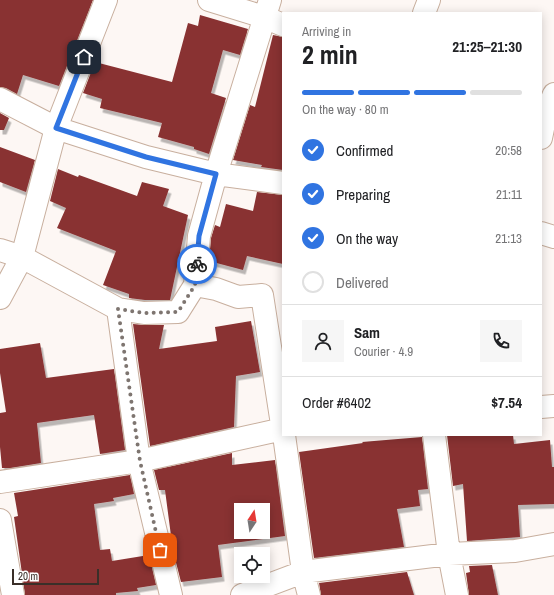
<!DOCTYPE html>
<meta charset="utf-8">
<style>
body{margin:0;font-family:"Archivo Narrow",sans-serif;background:#f6f6f6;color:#202124;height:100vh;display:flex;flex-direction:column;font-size:15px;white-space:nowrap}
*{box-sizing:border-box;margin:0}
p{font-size:13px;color:#757577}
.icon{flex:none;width:22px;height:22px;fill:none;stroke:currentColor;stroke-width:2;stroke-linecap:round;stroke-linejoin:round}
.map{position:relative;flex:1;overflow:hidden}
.sheet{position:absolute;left:282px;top:12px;width:260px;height:424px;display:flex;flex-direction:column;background:#fff;border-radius:0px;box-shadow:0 2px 10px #0003}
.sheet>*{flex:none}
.needle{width:26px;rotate:12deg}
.buttons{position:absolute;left:234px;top:503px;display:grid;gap:8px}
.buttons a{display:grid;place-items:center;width:36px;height:36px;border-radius:0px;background:#fff;box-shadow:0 2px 10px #0003;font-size:20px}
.scale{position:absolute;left:12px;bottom:10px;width:87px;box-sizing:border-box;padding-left:4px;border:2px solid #3a2f29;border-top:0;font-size:11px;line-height:14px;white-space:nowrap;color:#3a2f29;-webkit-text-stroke:3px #fff;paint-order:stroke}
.pin{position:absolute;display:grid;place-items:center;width:34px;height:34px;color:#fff;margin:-17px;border-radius:8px;box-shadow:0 2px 6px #0006}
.courier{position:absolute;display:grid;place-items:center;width:40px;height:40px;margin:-20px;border:3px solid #3074e1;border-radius:50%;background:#fff;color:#222;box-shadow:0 1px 5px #0007}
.head em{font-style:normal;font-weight:800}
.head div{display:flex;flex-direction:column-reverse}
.head{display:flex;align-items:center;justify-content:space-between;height:68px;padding:0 20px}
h1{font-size:26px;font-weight:800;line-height:30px}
.bar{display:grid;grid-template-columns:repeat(4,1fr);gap:6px 4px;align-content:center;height:48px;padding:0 20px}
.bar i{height:5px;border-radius:3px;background:#e0e0e0}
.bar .active{background:#3074e1}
.bar p{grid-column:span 4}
.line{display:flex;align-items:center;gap:10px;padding:0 20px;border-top:1px solid #e0e0e0}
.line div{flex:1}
.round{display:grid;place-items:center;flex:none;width:42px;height:42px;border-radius:0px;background:#f6f6f6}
ol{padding:0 20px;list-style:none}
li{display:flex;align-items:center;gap:12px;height:44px}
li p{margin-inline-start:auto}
li .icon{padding:4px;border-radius:50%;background:#3074e1;color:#fff;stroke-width:4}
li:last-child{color:#757577}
li i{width:22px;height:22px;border:2px solid #e0e0e0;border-radius:50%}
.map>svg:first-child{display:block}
.building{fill:#893232;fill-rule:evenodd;filter:url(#shadow)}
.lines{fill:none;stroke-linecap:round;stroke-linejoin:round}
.minor-casing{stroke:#c8af9e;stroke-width:24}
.minor{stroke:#fff;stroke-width:22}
.done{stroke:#7e7570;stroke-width:4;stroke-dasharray:0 7.2}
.route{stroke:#3074e1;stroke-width:5}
</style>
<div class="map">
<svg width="554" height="595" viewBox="0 0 554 595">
<defs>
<filter id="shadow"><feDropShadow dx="2.5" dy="4.5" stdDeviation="0" flood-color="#0004"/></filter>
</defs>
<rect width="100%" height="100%" fill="#fdf7f4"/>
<path class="building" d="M0,0H93L59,86L23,75L17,94L6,88L0,87Z
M200,15L248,29L240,55L223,50L211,93L226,98L209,154L194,149V147L158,137L162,123L100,108L102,99L83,93L95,62L172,82L188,23L198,26Z
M273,35L283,37V170L261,167L262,165L233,160L250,105L255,107Z
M0,113L9,118L4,130H0Z
M0,147L35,160L26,192L0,182Z
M58,169L78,177L79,175L137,196L142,182L169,189L163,206L188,215L170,300H145L129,298V294L103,285L116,251L57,228L66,208L50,201Z
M257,192L283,195V264L247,256L243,270L209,261L211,238L215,225L220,227L226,204L253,211Z
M251,321L260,372L236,376L234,427L150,446L133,324L144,325H164L159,349L217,341L215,327Z
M40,343L46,378L114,369L125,450L100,454L94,415L37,423L41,463L10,468H2L0,447V413L6,412L0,373V349Z
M447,435H513L514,444L550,440L552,467H554V504L518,505L520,537L467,541L463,484L453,486Z
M422,437L428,489L418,490L420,506L397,509L404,547L314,558L299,452L363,443L362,442Z
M232,453V465L275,460L285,536L218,545L222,577L181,582L173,551L165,490H159L154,470ZM241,510H263V532H241Z
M130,475L134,494L113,498L114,501L94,504L100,550L110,549L112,561L149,555L156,585L137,588L138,591L116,593V595H25L14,517L18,516L14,493Z
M492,565L498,595H469L466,573L470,572L469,566Z
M407,572L414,595H321L319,583Z"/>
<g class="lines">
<defs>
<path id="minor" d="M209,0L264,17L283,25
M424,13L429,0
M0,99L56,128L146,157L216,174L283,183
M541,138L546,114L554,94
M541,233L554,237
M0,250L22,257L118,309L144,313L178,312L195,285L216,289L238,297L262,295L283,431
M195,285L199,236L216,174L270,0
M0,298L22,257L56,128L106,0
M118,309L139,461L171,595
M541,407L554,406
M284,435L303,572L309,595
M434,435L449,554L457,595
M0,482L139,461L283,429
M0,520L13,595
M242,595L303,572L449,554L515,551L554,544"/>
</defs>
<use href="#minor" class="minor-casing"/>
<use href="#minor" class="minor"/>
</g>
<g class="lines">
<path class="done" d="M160,550L140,461L118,309L144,313L178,312L195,285L197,264"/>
<path class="route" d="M84,57L56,128L146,157L216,174L199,236L197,264"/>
</g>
</svg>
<div class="buttons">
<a><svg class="needle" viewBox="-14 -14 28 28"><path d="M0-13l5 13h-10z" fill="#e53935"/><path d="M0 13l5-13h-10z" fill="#757577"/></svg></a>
<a><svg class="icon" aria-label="locate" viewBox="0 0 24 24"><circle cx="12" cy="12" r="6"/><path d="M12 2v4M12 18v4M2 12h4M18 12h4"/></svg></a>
</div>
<div class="scale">20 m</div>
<div class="pin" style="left:160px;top:550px;background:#ea580c"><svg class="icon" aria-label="bag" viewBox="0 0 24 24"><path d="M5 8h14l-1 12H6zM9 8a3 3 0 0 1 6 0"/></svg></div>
<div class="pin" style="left:84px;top:57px;background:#1f2937"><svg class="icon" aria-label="home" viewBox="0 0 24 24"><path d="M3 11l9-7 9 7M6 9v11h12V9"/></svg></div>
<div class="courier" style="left:197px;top:264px"><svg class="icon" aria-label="bike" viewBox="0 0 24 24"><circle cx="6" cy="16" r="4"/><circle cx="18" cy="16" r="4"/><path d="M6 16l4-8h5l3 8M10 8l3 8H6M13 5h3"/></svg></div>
<section class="sheet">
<div class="head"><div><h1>2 min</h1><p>Arriving in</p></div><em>21:25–21:30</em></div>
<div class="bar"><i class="active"></i><i class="active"></i><i class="active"></i><i></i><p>On the way · 80 m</p></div>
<ol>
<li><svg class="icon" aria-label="check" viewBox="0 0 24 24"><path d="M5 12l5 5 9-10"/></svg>Confirmed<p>20:58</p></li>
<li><svg class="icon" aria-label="check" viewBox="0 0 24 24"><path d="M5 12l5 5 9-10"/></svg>Preparing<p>21:11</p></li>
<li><svg class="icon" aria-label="check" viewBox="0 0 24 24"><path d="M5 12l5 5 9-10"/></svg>On the way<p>21:13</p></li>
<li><i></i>Delivered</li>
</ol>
<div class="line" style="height:72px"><a class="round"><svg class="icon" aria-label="person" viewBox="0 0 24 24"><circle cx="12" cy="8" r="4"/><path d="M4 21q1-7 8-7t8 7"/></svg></a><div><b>Sam</b><p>Courier · 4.9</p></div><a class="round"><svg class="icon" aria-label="phone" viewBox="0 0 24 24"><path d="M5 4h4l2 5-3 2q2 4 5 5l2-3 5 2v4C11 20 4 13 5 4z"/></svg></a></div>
<div class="line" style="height:52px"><div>Order #6402</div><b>$7.54</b></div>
</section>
</div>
